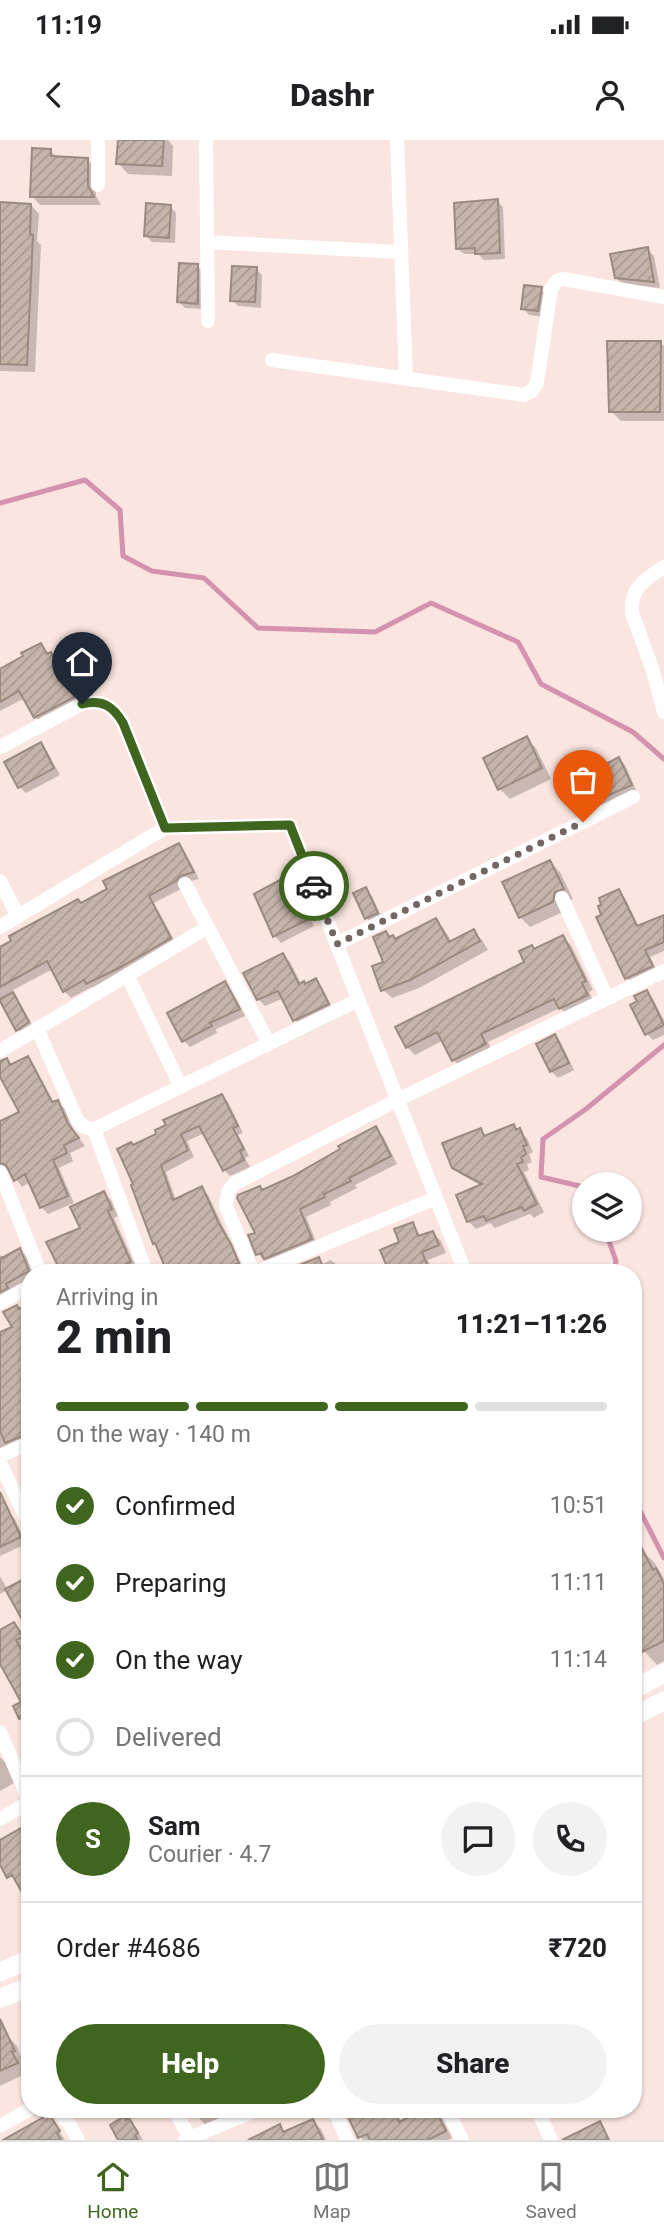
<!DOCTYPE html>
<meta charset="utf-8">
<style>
body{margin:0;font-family:Roboto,sans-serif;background:#f2f2f2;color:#202124;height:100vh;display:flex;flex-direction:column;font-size:26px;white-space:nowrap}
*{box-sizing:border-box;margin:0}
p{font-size:23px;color:#757577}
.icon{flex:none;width:38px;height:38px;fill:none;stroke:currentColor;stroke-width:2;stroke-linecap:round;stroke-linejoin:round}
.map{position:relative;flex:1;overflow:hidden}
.panel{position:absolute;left:21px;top:1124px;width:621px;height:854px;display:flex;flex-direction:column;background:#fff;border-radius:28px;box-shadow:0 2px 5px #0004}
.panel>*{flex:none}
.buttons{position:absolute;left:572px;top:1032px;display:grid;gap:14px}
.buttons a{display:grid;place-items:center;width:70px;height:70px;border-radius:50%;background:#fff;box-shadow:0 2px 5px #0004;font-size:35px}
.pin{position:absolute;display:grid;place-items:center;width:60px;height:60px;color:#fff;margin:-72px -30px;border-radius:50% 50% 50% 0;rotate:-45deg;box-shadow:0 0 7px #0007}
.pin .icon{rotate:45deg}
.courier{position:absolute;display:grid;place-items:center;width:70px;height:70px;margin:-35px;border:5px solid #40651e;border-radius:50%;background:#fff;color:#222;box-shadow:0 2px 9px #0007}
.overview em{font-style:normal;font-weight:800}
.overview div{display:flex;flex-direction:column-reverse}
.overview{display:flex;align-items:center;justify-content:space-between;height:119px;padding:0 35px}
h1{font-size:46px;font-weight:800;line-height:52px}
.bar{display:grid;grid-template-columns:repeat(4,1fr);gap:10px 7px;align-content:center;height:84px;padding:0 35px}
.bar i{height:9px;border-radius:5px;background:#e0e0e0}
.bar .selected{background:#40651e}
.bar p{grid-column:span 4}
.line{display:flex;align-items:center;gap:18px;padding:0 35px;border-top:2px solid #e0e0e0}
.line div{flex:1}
.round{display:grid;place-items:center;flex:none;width:74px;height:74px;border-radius:37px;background:#f2f2f2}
ol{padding:0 35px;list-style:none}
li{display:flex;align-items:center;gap:21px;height:77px}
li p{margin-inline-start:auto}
li .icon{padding:7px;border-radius:50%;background:#40651e;color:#fff;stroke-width:4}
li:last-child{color:#757577}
li i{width:38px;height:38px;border:4px solid #e0e0e0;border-radius:50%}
.primary-button{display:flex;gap:14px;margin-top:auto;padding:14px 35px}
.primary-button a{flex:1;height:80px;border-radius:42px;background:#40651e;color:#fff;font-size:28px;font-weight:800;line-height:80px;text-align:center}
.primary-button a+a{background:#f2f2f2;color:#202124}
.status{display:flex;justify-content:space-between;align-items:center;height:49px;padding:0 35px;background:#fff;direction:ltr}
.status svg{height:19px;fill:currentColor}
header{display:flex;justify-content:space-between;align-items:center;height:91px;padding:0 35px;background:#fff;font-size:32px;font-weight:800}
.tabs{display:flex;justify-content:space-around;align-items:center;height:98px;border-top:2px solid #e0e0e0;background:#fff;font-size:19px;color:#757577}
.tabs a{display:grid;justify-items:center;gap:4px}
.tabs .selected{color:#40651e}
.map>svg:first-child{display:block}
.shadow{fill:#0003}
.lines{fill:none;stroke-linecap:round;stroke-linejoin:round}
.stream{stroke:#d492ae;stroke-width:5}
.building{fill:url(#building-hatch);stroke:#9b8a80;stroke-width:2}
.street{stroke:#fff;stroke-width:14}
.secondary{stroke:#fff;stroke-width:19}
.done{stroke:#736764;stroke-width:7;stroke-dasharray:0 12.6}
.route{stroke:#40651e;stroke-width:9}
</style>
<div class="status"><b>11:19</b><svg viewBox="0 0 49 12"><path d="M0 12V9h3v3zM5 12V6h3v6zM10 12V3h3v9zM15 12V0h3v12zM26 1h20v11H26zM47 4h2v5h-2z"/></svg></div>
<header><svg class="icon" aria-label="back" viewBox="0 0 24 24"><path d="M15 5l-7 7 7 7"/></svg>Dashr<svg class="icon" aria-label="person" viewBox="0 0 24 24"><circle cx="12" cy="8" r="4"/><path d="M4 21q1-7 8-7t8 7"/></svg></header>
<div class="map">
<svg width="664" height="2000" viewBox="0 0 664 2000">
<defs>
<pattern id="building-hatch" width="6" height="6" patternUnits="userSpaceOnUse" patternTransform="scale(1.75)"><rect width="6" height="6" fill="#c5b4a9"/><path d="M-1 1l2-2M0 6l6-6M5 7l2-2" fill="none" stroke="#a99a91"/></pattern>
</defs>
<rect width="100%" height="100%" fill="#fbe5e0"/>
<path class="shadow" d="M120,0H168L173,6L172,36L128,34L118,23Z
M51,11L58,19L88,20L96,29V56L101,65H40L32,56Z
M497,61L503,67L505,119L484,120L478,114H464L457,108Z
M0,64L31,65L39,74L37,101L41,105L35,232L0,231Z
M170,66L176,73L175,103L152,102L146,96Z
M647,109L654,116L660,148L623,144L616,138Z
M197,126L204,133V169L185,168L179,162Z
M256,129L262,135L261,168L238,166L232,160Z
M541,149L547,155L544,177L529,175L523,168Z
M660,203L664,206V281H621L611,271Z
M41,505L57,521L64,534L76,528L82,535L95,559L42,584L35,577L25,558L0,571V533Z
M526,598L536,608L551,639L510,659L500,649Z
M40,604L47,611L60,635L26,653L19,647Z
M619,619L625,625L637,652L596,670L590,663Z
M178,705L185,712L199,739L187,742L183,748L154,763L177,805L94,850L92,847L71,858L64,851L53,829L13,850L35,890L24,896L17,889L0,861V810L82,765Z
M550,722L560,732L573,759L564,762L563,772L530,787L520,777Z
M287,739L293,745L314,786L281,803L275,796Z
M365,749L372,756L383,780L373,785L367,778L356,754Z
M619,752L625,758L639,787L664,776V811L650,817L658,833L633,844L627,838L604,776Z
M436,780L444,789L452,802L474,791L482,800L488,810L419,848L392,858L383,850L385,793L396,801Z
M562,797L571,805L593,850L589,852L595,864L568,876L560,868L488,902L493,913L462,928L453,920L444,900L415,915L407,907L527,823L535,811Z
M283,815L290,822L301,844L306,846L315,840L322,847L334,871L301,886L295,880L284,858L265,866L258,859Z
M225,843L231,850L245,876L216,889L217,893L190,907L183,900Z
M646,852L653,859L664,880V895L653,900L647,894Z
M555,896L561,903L574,930L558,938L551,931Z
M27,918L34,925L54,963L57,962L65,969L75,993L85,1006L70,1013L73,1021L59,1028L74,1063L48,1074L41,1067L30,1042L22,1047L9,1029L3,1030L0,1034V983L21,973L0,934V928L11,927Z
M221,956L228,962L243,993L238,995L249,1016L245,1018L250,1027L230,1036L224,1030L205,993L187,1001L194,1017L166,1032L176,1060L201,1048L208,1055L244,1130L242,1132H171L159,1107L154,1103L133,1007L159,995Z
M513,986L527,998L533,1012L529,1014L532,1022L527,1024L529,1030L524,1032L544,1072L534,1078L530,1074L495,1088L490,1083L476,1089L468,1081L482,1046L462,1035L453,1027L480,990L486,997Z
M376,989L383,996L397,1024L355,1045L357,1048L330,1062L331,1065L306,1077L318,1106L265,1121L258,1114L257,1093L263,1051L292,1038Z
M104,1053L111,1060L118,1076L114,1078L137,1129L133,1132H62L49,1103L82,1089Z
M412,1084L422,1097L433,1093L441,1101L446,1113L428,1120L433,1132H387L390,1131L401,1103Z
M20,1110L28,1118L34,1132H30V1144L0,1166V1115L6,1118Z
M319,1119L323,1124L330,1120L335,1123L343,1132H289Z
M14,1188L30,1285V1302L0,1318V1194Z
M30,1314V1335L21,1319Z
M8,1372L15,1379L26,1404L0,1416V1376Z
M640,1409L654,1422L664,1438V1521L657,1525L644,1511L634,1491V1412Z
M0,1436L8,1450L0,1454Z
M14,1484L22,1492L29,1505L22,1508L30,1522V1593L16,1567L24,1563L0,1523V1492Z
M0,1617L5,1622L14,1643L0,1651Z
M0,1888L17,1906L27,1933L0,1946Z
M85,1969H98L89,1973Z
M128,1969H156L137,1978Z
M195,1969H247L207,1987L200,1979Z
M356,1969H395L402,1983L430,1969H435L440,1974L452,1998L447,2000H363L360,1997Z
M557,1969H577L563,1976Z
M49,1976L65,2000H5Z
M127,1977L133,1983L143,2000H120L112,1985Z
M313,1982L321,1989L326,2000H252L279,1987L285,1993Z"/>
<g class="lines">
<path class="stream" d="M0,363L85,340L120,370L123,416L152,431L204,438L258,488L375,492L431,463L518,502L541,544L633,592L664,619
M584,1047L541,1037L543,999L586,969L664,905
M605,1090L616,1121L614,1132
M634,1359L664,1418"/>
</g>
<path class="building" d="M118,0H164L162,26L116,24Z
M32,8L51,9V16L88,18V46L94,57H30Z
M498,59L500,113L475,114V108L456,109L454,63Z
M0,62L31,64L30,94L33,95L27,225L0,224Z
M146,63L171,65L169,98L144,96Z
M648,107L654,142L615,138L610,114Z
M179,123L198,124V164L177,162Z
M232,126L257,127L255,162L230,161Z
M524,145L542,147L538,171L521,169Z
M607,201H661L660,272H609Z
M41,503L47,514L51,512L62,533L76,526L91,553L78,555L34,578L19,551L0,562V529L23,516L21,513Z
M527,596L542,628L498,650L483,618Z
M41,602L54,628L18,648L4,622Z
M619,617L632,645L588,664L576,640Z
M179,703L194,732L180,736L176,741L149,756L171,798L119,828L86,844L84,840L63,852L47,821L0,847V807L11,801L9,796L78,759L81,763L107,749L103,741Z
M550,720L564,749L555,752L553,762L519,778L502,742Z
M287,736L309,779L273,797L254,754Z
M366,747L378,773L365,779L353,753Z
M619,749L637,786L664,775V802L645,810L653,826L625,839L596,777L601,775L598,766L601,765L599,758Z
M436,778L449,802L474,789L480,801L410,840L381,851L372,826L383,822L373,797L386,791L389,797L393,795L395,799Z
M563,795L586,841L582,843L588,855L559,869L554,859L506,882L481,894L486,904L452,921L437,892L406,908L395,887L524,822L519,811L532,805L534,809Z
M283,813L299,844L304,841L305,844L316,838L329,864L293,881L278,851L257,860L243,833Z
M225,841L240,869L210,883L212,886L182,902L167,873Z
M647,850L664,885L645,895L630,865L637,861L634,856Z
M13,852L29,882L16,891L0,861V859Z
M555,894L569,923L550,932L536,904Z
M28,916L52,962L58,960L68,984L79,998L64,1005L67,1013L53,1020L68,1056L40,1068L25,1034L14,1041L6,1025L0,1023V981L19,972L0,937V921L7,918L10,925Z
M222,954L238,986L233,988L244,1009L240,1011L244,1020L223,1031L199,986L181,994L188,1010L161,1025L173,1060L202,1046L219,1084L231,1104L239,1123L236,1124L240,1132H167L155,1103L153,1104L131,1045L133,1044L117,1009L131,1002L133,1005L156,994L155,990L166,985L163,980Z
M514,984L516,990L520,988L527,1005L523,1006L526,1014L521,1017L523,1022L517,1024L537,1064L524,1071L522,1067L486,1081L484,1076L467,1082L456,1055L482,1044L452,1028L442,1003L481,988L484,996Z
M376,986L391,1016L349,1038L351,1041L324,1054L325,1057L300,1069L312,1099L264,1119L261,1113L256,1115L248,1095L255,1093L237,1058L238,1055L260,1046L262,1050L291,1037L340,1009L338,1006Z
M104,1051L112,1069L108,1071L131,1122L127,1124L130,1132H61L46,1102L80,1088L70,1067Z
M413,1082L418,1096L433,1091L439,1105L422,1112L430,1132H389L380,1110L399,1102L394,1089Z
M20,1108L29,1131L6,1144L8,1148L0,1152V1119Z
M319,1117L325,1132H282Z
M30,1163V1293L5,1303L0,1291V1192L12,1187L3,1172L17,1165L19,1169Z
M0,1352L21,1397L0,1407Z
M634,1393L653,1430L656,1428L664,1444V1501L642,1512L634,1495Z
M30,1436V1494L5,1449Z
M14,1482L23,1497L16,1500L30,1525V1578L28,1575L19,1579L13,1566L21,1562L0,1524V1490Z
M30,1683V1766L12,1735L7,1738L0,1725V1700Z
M0,1879L15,1911L12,1912L18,1923L0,1931Z
M358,1969H393L399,1982L426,1969H435L446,1991L428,2000H370L367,1994L358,1998L347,1975Z
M49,1974L60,1991L57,1993L61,2000H3Z
M124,1976L126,1980L129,1978L138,1993L135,1995L138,2000H118L110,1985Z
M313,1979L323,2000H248L280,1984L283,1992Z
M600,1981L609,2000H562Z"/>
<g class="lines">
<path class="street" d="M206,0L208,181
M397,0L406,239
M98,45V0
M207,102L401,112
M272,220L524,255L532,251L537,243L551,149L557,141L563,139L664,157
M664,427C645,439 630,448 632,473L653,531L664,572
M0,607L82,564C102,559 113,566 123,583L165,688
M0,741L18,776
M185,744L269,904
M562,758L607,858
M0,787L165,688L290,685L465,1132
M337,804L633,657
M127,835L181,947
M37,888L77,980L84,987L94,989L358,860
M0,911L208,787
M94,989L146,1132
M0,1032L40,1132
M253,1132L226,1066L228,1052L234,1044L397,960L664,831
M257,1132L436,1058
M0,1163L30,1146
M0,1316L30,1302
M0,1323L30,1386
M0,1592L30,1663
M0,1679L29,1662
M57,1969L70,1985L78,2000
M174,1969L191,2000
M334,1969L347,2000
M447,1969L462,2000
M537,1969L551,2000
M0,1986L30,1969
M185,2000L259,1969"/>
<path class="secondary" d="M634,1549L664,1533
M634,1576L664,1561
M0,1832L30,1819
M0,1858L30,1847"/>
</g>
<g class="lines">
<path class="done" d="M314,746L337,804L583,682"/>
<path class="route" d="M82,564C102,559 113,566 123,583L165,688L290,685L314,746"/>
</g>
</svg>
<div class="buttons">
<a><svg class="icon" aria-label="layers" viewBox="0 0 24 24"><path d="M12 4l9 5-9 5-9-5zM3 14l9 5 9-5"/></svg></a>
</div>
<div class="pin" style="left:583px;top:682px;background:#ea580c"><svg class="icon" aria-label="bag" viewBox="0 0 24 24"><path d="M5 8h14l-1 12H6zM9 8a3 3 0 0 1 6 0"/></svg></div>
<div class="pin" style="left:82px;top:564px;background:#1f2937"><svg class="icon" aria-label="home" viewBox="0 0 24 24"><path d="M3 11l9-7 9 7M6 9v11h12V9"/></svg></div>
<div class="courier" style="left:314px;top:746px"><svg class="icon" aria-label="car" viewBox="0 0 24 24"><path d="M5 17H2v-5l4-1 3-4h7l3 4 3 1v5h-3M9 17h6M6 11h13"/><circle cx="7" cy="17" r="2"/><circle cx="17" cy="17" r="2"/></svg></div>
<section class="panel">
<div class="overview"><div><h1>2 min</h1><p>Arriving in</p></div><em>11:21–11:26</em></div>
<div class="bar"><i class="selected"></i><i class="selected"></i><i class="selected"></i><i></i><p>On the way · 140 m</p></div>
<ol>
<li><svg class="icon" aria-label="check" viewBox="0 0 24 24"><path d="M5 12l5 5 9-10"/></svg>Confirmed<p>10:51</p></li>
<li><svg class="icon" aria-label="check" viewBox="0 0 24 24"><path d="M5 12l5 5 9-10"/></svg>Preparing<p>11:11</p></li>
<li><svg class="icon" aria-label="check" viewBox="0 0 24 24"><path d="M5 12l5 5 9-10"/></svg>On the way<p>11:14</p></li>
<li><i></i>Delivered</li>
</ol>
<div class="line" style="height:126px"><b class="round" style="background:#40651e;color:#fff">S</b><div><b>Sam</b><p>Courier · 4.7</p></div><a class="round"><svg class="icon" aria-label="chat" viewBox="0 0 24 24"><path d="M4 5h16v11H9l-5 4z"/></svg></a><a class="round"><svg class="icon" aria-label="phone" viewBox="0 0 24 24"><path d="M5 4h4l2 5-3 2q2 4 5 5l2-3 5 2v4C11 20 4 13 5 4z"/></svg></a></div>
<div class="line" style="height:91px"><div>Order #4686</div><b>₹720</b></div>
<div class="primary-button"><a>Help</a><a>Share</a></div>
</section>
</div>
<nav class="tabs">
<a class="selected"><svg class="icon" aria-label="home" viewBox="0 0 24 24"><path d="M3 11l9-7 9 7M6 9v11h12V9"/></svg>Home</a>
<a><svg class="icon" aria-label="map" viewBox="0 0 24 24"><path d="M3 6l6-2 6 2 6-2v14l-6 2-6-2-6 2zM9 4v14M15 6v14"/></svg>Map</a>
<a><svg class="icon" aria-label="saved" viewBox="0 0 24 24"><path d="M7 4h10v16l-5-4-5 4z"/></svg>Saved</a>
</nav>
